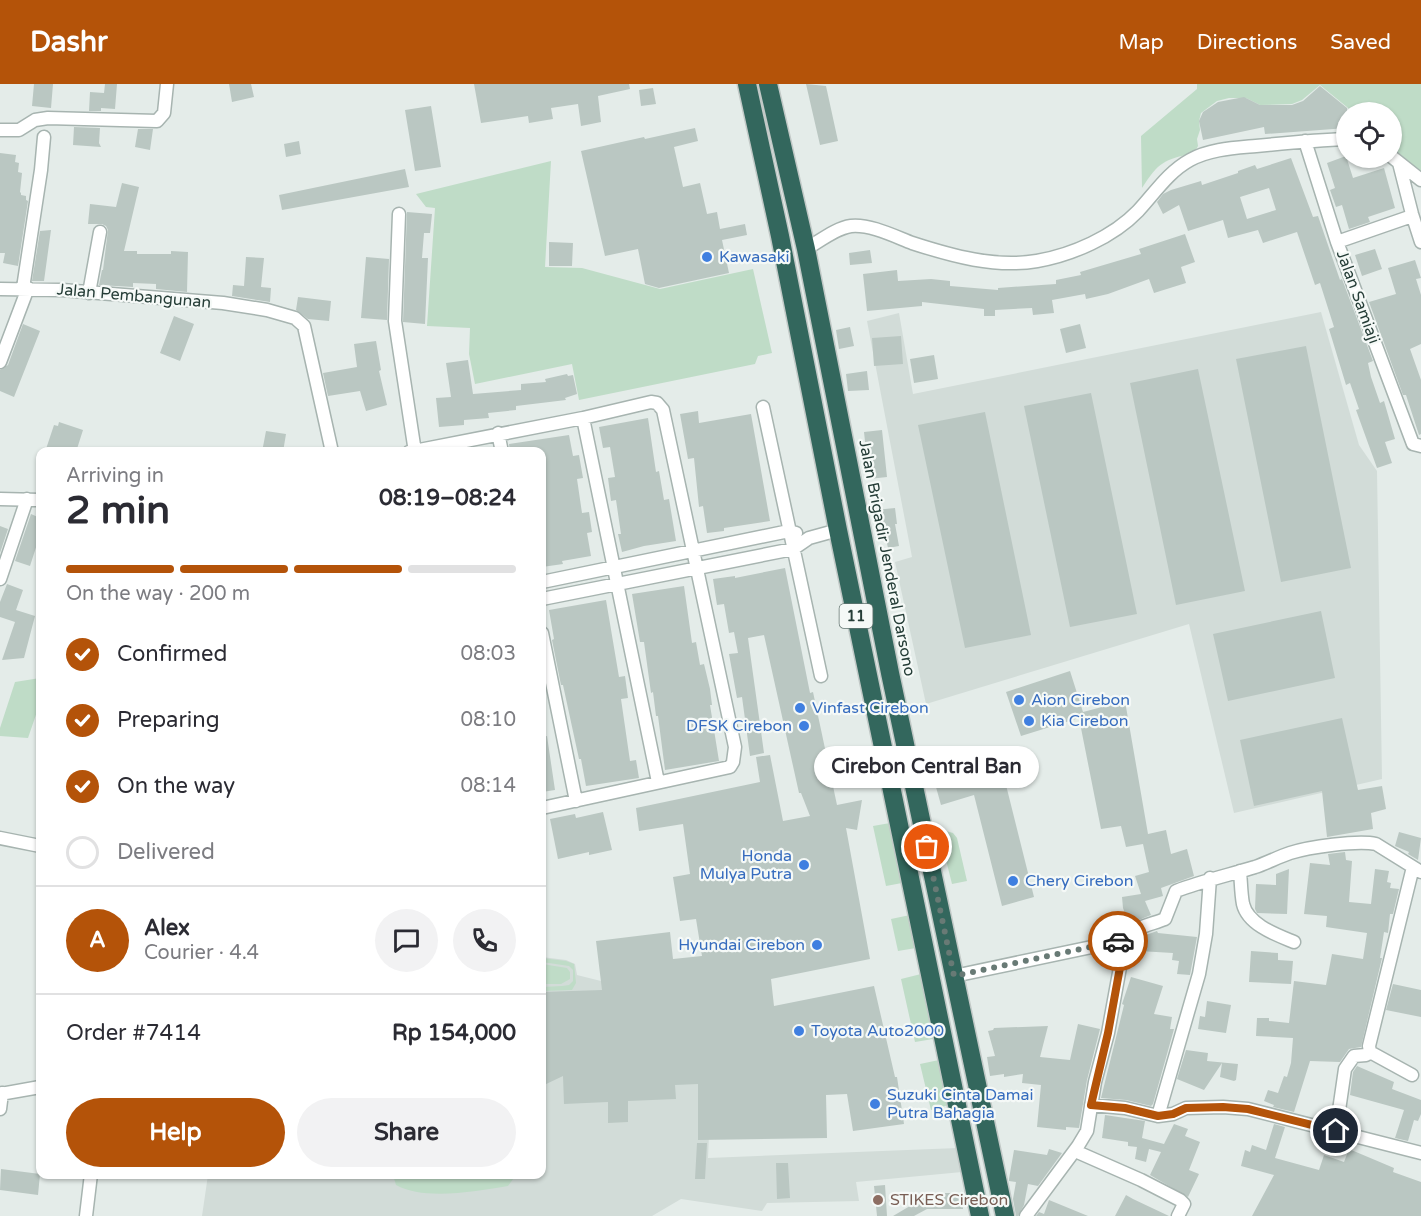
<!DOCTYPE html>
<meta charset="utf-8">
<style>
body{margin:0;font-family:"Varela Round",sans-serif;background:#f2f2f3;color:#2b2b33;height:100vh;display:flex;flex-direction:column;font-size:22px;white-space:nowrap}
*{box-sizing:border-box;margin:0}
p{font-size:20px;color:#7c7c81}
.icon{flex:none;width:33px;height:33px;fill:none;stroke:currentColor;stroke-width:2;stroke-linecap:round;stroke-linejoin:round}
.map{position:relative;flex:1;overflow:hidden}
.drawer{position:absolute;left:36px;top:363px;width:510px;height:732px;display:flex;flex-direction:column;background:#fff;border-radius:12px;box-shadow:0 2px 4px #0004}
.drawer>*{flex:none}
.buttons{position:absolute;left:1336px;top:18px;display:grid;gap:12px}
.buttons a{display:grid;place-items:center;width:66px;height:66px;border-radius:50%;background:#fff;box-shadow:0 2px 4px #0004;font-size:30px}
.pin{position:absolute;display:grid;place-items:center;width:51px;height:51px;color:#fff;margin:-26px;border:3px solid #fff;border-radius:50%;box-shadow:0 2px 6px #0007}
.courier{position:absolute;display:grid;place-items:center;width:60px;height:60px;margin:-30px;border:4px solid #b45309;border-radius:50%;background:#fff;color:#222;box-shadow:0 2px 8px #0007}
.bubble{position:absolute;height:42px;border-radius:21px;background:#fff;box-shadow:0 2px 4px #0004;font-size:20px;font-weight:700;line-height:42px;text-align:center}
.head em{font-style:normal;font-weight:700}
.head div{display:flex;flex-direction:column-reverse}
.head{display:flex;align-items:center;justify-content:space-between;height:102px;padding:0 30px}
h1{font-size:39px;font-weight:700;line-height:45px}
.bar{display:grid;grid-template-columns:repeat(4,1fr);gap:9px 6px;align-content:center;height:72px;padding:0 30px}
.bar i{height:8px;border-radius:4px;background:#e1e1e2}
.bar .on{background:#b45309}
.bar p{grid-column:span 4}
.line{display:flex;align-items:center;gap:15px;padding:0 30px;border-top:2px solid #e1e1e2}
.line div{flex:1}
.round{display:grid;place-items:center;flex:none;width:63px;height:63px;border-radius:32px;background:#f2f2f3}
ol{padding:0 30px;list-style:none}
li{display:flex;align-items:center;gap:18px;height:66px}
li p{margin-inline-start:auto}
li .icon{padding:6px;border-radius:50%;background:#b45309;color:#fff;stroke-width:4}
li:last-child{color:#7c7c81}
li i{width:33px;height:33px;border:3px solid #e1e1e2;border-radius:50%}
.primary-button{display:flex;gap:12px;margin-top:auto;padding:12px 30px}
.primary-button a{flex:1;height:69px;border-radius:36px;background:#b45309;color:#fff;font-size:24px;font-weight:700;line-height:69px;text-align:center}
.primary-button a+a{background:#f2f2f3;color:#2b2b33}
header{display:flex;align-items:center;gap:36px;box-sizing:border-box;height:84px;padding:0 30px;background:#b45309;color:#fff}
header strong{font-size:28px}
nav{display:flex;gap:33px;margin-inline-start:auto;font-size:21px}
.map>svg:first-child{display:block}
.built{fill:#d2dcd8}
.green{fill:#bfdcc7}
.building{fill:#bac7c2;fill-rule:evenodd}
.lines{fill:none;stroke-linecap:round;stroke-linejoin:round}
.street-casing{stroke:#a7b4b0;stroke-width:15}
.highway-casing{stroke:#c2c9c7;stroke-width:21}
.street{stroke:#fff;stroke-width:12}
.highway{stroke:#33675d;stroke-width:18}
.done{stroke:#687a75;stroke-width:6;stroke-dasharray:0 10.8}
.route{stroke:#b45309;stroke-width:8}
.shop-dot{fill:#3f7fe0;stroke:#f5f9f7;stroke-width:2}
.education-dot{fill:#8d6e63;stroke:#f5f9f7;stroke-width:2}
.labels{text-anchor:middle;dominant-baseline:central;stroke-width:4.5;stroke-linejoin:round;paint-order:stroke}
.shield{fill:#f5f9f7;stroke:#637571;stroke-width:1.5}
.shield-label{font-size:15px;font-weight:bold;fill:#253d37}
.shop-label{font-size:16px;fill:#366cbe;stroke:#f5f9f7;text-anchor:start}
.street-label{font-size:16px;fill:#253d37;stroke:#f5f9f7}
.education-label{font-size:16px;fill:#785e54;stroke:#f5f9f7;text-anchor:start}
</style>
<header>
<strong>Dashr</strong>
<nav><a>Map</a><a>Directions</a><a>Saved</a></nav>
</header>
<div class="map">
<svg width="1421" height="1132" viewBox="0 0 1421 1132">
<rect width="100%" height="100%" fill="#e4ece9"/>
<path class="built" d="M1321,228L1359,361L1377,387L1382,695L1234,729L1189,540L926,620L895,478L912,473L867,237L899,229L913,310Z
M542,873L566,876L575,880L577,891L605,898L714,935L708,1074L958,1064L962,1088L856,1098L859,1117L767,1119L762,1127L681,1115L652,1132H202L208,1091L542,1090Z"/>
<path class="green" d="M1197,0H1421V88L1392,63V28H1353L1320,1L1302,16L1292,20L1260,21L1246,14H1229L1217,17L1201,29L1199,37L1200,46L1197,55L1198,62L1194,69C1163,76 1159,78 1142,104L1141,52L1197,5Z
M551,77L545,183L582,184L660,205L753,185L772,269L758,272L755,280L579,316L572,280L475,300L469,270L470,244L427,242L435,124L426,123L416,110Z
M40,594V619L28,654L0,652V644L15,598Z
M890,739L902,799L886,802L873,742Z
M946,747L953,749L957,754L967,797L952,800L939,748Z
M910,831L916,864L898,867L891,835Z
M542,874L566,877L574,880L576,899L572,906L542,907V903L562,902L569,901L573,897V886L569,882L542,878Z
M542,880L567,884L570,888V895L561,900H542Z
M921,890L933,955L915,958L901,895Z
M939,976L949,1021L931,1026L920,980Z
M393,1091H516L508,1102C477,1107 424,1117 396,1101Z"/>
<path class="building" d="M34,0H53L51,24L32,22Z
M105,0H117L115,25L101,24V27H89L90,8L104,9Z
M229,0H251L254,13L232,18Z
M474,0H629L630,5L598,12L601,38L581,42L578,20L551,24L553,35L529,39L528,32L481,39Z
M806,0L826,2L838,57L820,61Z
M1320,2L1347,24V44L1265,50L1264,43L1203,56L1199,37L1203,28L1218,18L1244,13L1260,21H1292L1303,17Z
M653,4L656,20L641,22L639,6Z
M431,22L441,83L415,87L405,26Z
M74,43L100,44L99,59L101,63L73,61Z
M695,44L698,57L674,63L683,103L700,99L707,130L717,128L720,145L745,140L747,151L722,156L729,189L659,204L645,200L638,165L605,172L581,67L644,53L645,55Z
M138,45H153L150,66L135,63Z
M299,57L301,70L286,73L284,60Z
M0,69L16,71L15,78L19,79L18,88L22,89L20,108L21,109V111L26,112V116L28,117L18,182L3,179L5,169H0Z
M1346,72L1353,94L1384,84L1395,124L1368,133L1370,138L1349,145L1342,121L1336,123L1330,106L1335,104L1327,79Z
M1291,74L1313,133L1318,132L1340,196L1342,195L1373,277L1368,279L1371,293L1380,319L1384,317L1395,355L1385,358L1392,379L1377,384L1356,326L1359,325L1350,299L1346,301L1336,268L1329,245L1334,243L1320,199L1315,201L1297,148L1263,159L1258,146L1228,154L1223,136L1188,147L1179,121L1163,130L1157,118L1163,110L1171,106L1201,97L1202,101L1238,89V87L1255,81L1257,85ZM1269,104L1276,126L1247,135L1240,113Z
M405,85L409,103L282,126L279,111Z
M122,99L139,103L124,167H137V170H171V167L188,168L187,208L156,205V200L133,199V203L99,201L102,186H103L108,146L106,142L102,140H88L90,120L116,123Z
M407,128L432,130L430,149H424L422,174H428L425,240L403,238Z
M51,146L44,197H32L40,147Z
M1185,150L1195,178L1181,183L1186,199L1154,209L1149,195L1108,210L1086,215L1085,210L1052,216L1054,229L1033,231L1032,224L995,226V232H984V225L922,218V222L867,227L863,190L897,186L898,197L931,195L950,197V202L998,206V204L1056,200V196L1081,191L1080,188L1141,170L1139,165Z
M549,158L573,159L572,182H549Z
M1375,165L1382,185L1362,192L1355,171Z
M870,166L872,179L850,181L849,169Z
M246,173L264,174L261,203L271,204L270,218L232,212L233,201L244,202Z
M366,173L389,175L387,236L361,234Z
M1415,176L1421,194L1416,195L1421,211V260L1410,265L1421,296V350L1419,351L1406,311H1403L1369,218L1396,210L1388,184Z
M298,213L331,217L329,237L308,235L296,226Z
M174,232L194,240L180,277L160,269Z
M23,240L40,247L14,313L0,307V286L8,281Z
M1080,240L1086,264L1066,269L1060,245Z
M850,243L854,262L839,265L836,246Z
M901,252L903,280L874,282L872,254Z
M376,257L381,286L379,287L387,321L366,327L360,307L328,312L323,289L357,283L354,260Z
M1306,262L1351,484L1281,498L1236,275Z
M934,271L938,295L914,299L910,275Z
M468,276L473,310L521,306V300L546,298L545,295L567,290L568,292L573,291L577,310L565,314L566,316L516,322V326L488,329L489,334L464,336V341L439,343L436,314L451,313L446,279Z
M1198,285L1245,507L1176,521L1130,299Z
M867,287L869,306L848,307L846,290Z
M1091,309L1137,530L1070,543L1024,322Z
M698,327L699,339L751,330L770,437L724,444V447L707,449L703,422L699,423L694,374L688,375L680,330Z
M985,328L1031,551L965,564L918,341Z
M648,334L656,388L659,387L664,416L669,415L676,457L644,462L622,468L618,450H621L616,416L611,417L608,394L615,393L610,363L603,364L599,343Z
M59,338L83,346L76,368H45L54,341L58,342Z
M882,346L887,393L869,395L864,348Z
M266,347L286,350L283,368H262Z
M569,351L573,372L579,371L583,394L577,395L582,429L589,428L592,448L587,449L591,472L562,477L563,480L542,483V368H510L509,360Z
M895,424L897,440H895L899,462L888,464L883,441L877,442L875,426Z
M31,430L40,434V451L30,482L15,477Z
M0,442L8,445L0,469Z
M785,484L810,609L813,608L837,721L862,716L857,746L846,744L870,875L771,895L774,922L874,902L895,993H897L904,1040L853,1047L847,1010L826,1011L827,1054L698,1056V1000L675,1001L676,1015L628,1017V1038L608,1039V1018L564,1020L563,992L542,1002V908L602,906L596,857L670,848L673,875L702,872L696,835L680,837L673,793L690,790L683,740L639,747L636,724L760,698L756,673L770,671L783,737L810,732L801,709H799L764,551L748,554L764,669L750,672L742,613L737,614L729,570L738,569L734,548L729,549L724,520L717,521L713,495L735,492V494Z
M7,500L23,506L16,526L35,532L24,574L2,576L15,538L0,533V518Z
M684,502L692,559L696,558L700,581L704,580L710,605L712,621H710L719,677L665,686L658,632H656L653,608L651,609L644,558H640L632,510Z
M606,516L619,593L625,592L628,614L621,615L630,677L636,676L639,694L586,702L581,675H579L563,601H561L552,556L554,555L549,526Z
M1321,527L1335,594L1228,617L1213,550Z
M1070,587L1083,628L1125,617L1148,750L1166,746L1171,770L1187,765L1194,792L1161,804L1163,812L1145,817L1151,831L1129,840L1123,824L1122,813L1141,810L1135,792L1149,788L1143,760L1126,763L1121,742L1101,745L1079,634L1021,652L1006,608Z
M1342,634L1358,706L1382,702L1386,725L1371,729L1373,745L1327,753L1322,707L1254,722L1240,656Z
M547,652L555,706L542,708V653Z
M1017,670L1025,695L1006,701L1034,813L1002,822L974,711L941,721L934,696Z
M603,728L612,766L589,771V768L558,775L550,735L575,730L576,734Z
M1399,748L1421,754L1418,776L1408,770L1409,768L1395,762Z
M1345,768L1346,776L1352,777L1349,818L1371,820L1375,785L1389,787L1387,798L1391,799L1390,804L1399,805L1398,809L1393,830H1390L1388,849L1384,848L1380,874H1382L1361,963L1349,965L1340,978L1310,977L1294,1028L1273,1023L1274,1021L1264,1017L1268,1006L1278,1009L1284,992L1287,993L1291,979L1293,954L1256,952L1257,934H1269V937L1289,939L1294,897L1326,901L1332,870L1363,875L1367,849L1326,843L1327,832L1304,830L1310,779L1330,781L1328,770Z
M1289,785L1287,830L1257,829L1255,825L1256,800L1276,801V790Z
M1157,847L1158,849L1197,853L1190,891L1177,890L1179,877L1172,876L1173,869L1139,867L1140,853Z
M1251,867L1278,869V876L1293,877L1291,900L1249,898Z
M1131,893L1163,902L1154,930L1172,933L1170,945H1174L1153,1020L1151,1022L1126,1016L1101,1014L1124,921L1122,920Z
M1393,900L1421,906V933L1386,926Z
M1207,917L1231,921L1226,949L1198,945L1200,932L1205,933Z
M1078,940L1100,945L1087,996L1079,1044L1066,1043V1046L1037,1043L1041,1001L1022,999L1023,990L1004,993V990L990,992L987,973L995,972L988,947L993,946L994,944L1048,942L1040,973L1070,976Z
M1186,966L1208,969L1207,977L1238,980L1236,996L1234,997L1220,993L1222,979L1204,1006L1177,995Z
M1357,982L1394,998L1392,1005L1421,1016V1030L1418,1037L1414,1036L1408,1057L1395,1054L1404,1026L1350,1011L1353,988Z
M1105,1031L1145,1037L1142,1054L1164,1060L1174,1040L1188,1045L1185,1052L1200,1058L1189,1086L1199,1090L1188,1113L1150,1091L1161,1068L1149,1065L1146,1078L1135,1075L1137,1063L1128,1062V1058L1102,1054Z
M1274,1040L1285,1043L1275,1074L1319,1086L1324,1071L1344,1078L1349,1065L1394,1084L1393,1088L1421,1098V1132H1252L1274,1091L1241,1082L1245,1066L1250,1068L1252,1061L1266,1066Z
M697,1059H707L705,1095H695Z
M1049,1065L1062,1069L1038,1102L1028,1100L1024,1121L1018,1132H1016L1013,1115L1016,1098L1009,1097V1095L1014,1066L1047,1071Z
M776,1079H788L790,1114L777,1115Z
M1,1085L40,1090L38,1111L0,1106Z
M885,1101L887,1132H877L874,1102Z
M932,1109H963V1125H927L914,1132H893Z
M1126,1111L1133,1115L1169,1132H1115Z
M1049,1116L1088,1132H1036L1039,1128L1044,1130Z"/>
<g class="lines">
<defs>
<path id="street" d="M0,46H19L35,36L48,34L157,37L164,29L167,0
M1305,57L1337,158L1413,360L1421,362
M1392,73L1421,96
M1399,79L1412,130L1421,158
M399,130L395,237L415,368
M1337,158L1412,132
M806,165C820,157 836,144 851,142C870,140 894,152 912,159C952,172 995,184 1037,177C1072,171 1113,153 1138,127C1154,110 1168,88 1190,76C1210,65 1234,64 1256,62C1286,59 1317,56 1347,55
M23,204L41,86L44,53
M0,205L62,206L223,219L267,226L295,234L304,242L332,368
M89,209L100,148
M0,278L28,204
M763,323L821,592
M583,334L658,698
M498,349L502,368
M409,368L583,334L651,318L657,319L663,326L735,663L733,678L730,683L542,724
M0,415L40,416
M0,495L27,415
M542,498L789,447L796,449
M542,515L793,465L809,454L838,446
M542,549L576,717
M0,754L40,762
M1240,787C1241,798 1241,810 1243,820C1248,841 1277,851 1294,858
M954,892L1125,856C1135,842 1150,841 1165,835L1176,807C1202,797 1229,791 1255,783C1267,779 1278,773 1290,769C1309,763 1357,756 1376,760L1421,788
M1370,968L1369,962L1413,783
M1370,968L1412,991
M0,1010L40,1003
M1091,1021L1125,1024L1158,1032L1173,1030L1186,1024L1223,1023L1248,1025L1421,1069
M0,1025L2,1009
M1158,1032L1199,890L1206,850L1210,794
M1336,1047L1345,985L1354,972L1366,971L1370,968
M1075,1067L1141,1096L1180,1116L1184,1120L1178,1132
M86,1132L91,1090
M1026,1132L1078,1062L1087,1047L1095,998L1108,949L1125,856"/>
<path id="highway" d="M747,0L780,152L838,446L980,1132
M768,0L806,165L890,589L1005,1132"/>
</defs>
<use href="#street" class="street-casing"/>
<use href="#highway" class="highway-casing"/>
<use href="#street" class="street"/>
<use href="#highway" class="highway"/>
</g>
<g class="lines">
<path class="done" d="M927,763L954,892L1118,857"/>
<path class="route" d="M1118,857L1125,856L1108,949L1091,1021L1125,1024L1158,1032L1173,1030L1186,1024L1223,1023L1248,1025L1336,1047"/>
</g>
<g class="shop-dot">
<circle cx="707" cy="173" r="6"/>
<circle cx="1019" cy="616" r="6"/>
<circle cx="800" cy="624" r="6"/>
<circle cx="1029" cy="637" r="6"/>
<circle cx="804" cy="642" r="6"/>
<circle cx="804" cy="781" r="6"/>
<circle cx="1013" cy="797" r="6"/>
<circle cx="817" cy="861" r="6"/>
<circle cx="799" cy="947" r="6"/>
<circle cx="875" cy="1020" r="6"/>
</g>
<circle class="education-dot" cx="878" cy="1116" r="6"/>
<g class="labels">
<rect class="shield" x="839.5" y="520" width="33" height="24" rx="4.5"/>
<g class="shield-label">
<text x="856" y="532">11</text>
</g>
<g class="shop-label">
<text x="719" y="173">Kawasaki</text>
<text x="1031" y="616">Aion Cirebon</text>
<text x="812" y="624">Vinfast Cirebon</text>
<text x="1041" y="637">Kia Cirebon</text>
<text x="792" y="642" text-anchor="end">DFSK Cirebon</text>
<text x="792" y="772" text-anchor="end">Honda<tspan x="792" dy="18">Mulya Putra</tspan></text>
<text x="1025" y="797">Chery Cirebon</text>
<text x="805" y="861" text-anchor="end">Hyundai Cirebon</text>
<text x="811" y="947">Toyota Auto2000</text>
<text x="887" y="1011">Suzuki Cinta Damai<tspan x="887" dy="18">Putra Bahagia</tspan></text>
</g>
<g class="street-label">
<text transform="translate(134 212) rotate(5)">Jalan Pembangunan</text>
<text transform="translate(1358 213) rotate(70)">Jalan Samiaji</text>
<text transform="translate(887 474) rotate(79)">Jalan Brigadir Jenderal Darsono</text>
</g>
<g class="education-label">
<text x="890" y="1116">STIKES Cirebon</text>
</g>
</g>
</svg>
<div class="buttons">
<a><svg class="icon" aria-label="locate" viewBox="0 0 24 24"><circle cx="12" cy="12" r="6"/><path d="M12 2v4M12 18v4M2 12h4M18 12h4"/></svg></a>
</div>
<div class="pin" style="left:927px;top:763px;background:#ea580c"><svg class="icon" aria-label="bag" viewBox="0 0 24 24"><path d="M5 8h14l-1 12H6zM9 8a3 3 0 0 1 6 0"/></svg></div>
<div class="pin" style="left:1336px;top:1047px;background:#1f2937"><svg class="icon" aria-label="home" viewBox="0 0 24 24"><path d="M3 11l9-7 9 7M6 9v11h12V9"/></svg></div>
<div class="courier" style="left:1118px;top:857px"><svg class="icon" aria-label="car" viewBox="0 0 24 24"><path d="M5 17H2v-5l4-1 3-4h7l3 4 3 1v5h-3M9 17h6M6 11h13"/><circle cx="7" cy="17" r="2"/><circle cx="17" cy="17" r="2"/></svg></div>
<div class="bubble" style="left:814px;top:662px;width:225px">Cirebon Central Ban</div>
<section class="drawer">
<div class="head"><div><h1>2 min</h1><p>Arriving in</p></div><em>08:19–08:24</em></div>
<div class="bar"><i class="on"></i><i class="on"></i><i class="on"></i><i></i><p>On the way · 200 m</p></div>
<ol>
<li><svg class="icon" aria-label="check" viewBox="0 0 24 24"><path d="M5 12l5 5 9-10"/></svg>Confirmed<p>08:03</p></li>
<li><svg class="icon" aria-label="check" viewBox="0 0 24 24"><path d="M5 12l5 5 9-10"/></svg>Preparing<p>08:10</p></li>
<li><svg class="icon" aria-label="check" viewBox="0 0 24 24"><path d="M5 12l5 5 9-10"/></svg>On the way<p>08:14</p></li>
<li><i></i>Delivered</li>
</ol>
<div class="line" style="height:108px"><b class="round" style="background:#b45309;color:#fff">A</b><div><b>Alex</b><p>Courier · 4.4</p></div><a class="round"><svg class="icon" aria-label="chat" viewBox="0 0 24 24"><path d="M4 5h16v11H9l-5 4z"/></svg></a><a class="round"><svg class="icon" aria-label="phone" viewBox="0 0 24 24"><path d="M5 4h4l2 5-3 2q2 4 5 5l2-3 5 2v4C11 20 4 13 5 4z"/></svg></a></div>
<div class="line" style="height:78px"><div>Order #7414</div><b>Rp 154,000</b></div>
<div class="primary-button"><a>Help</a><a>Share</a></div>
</section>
</div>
